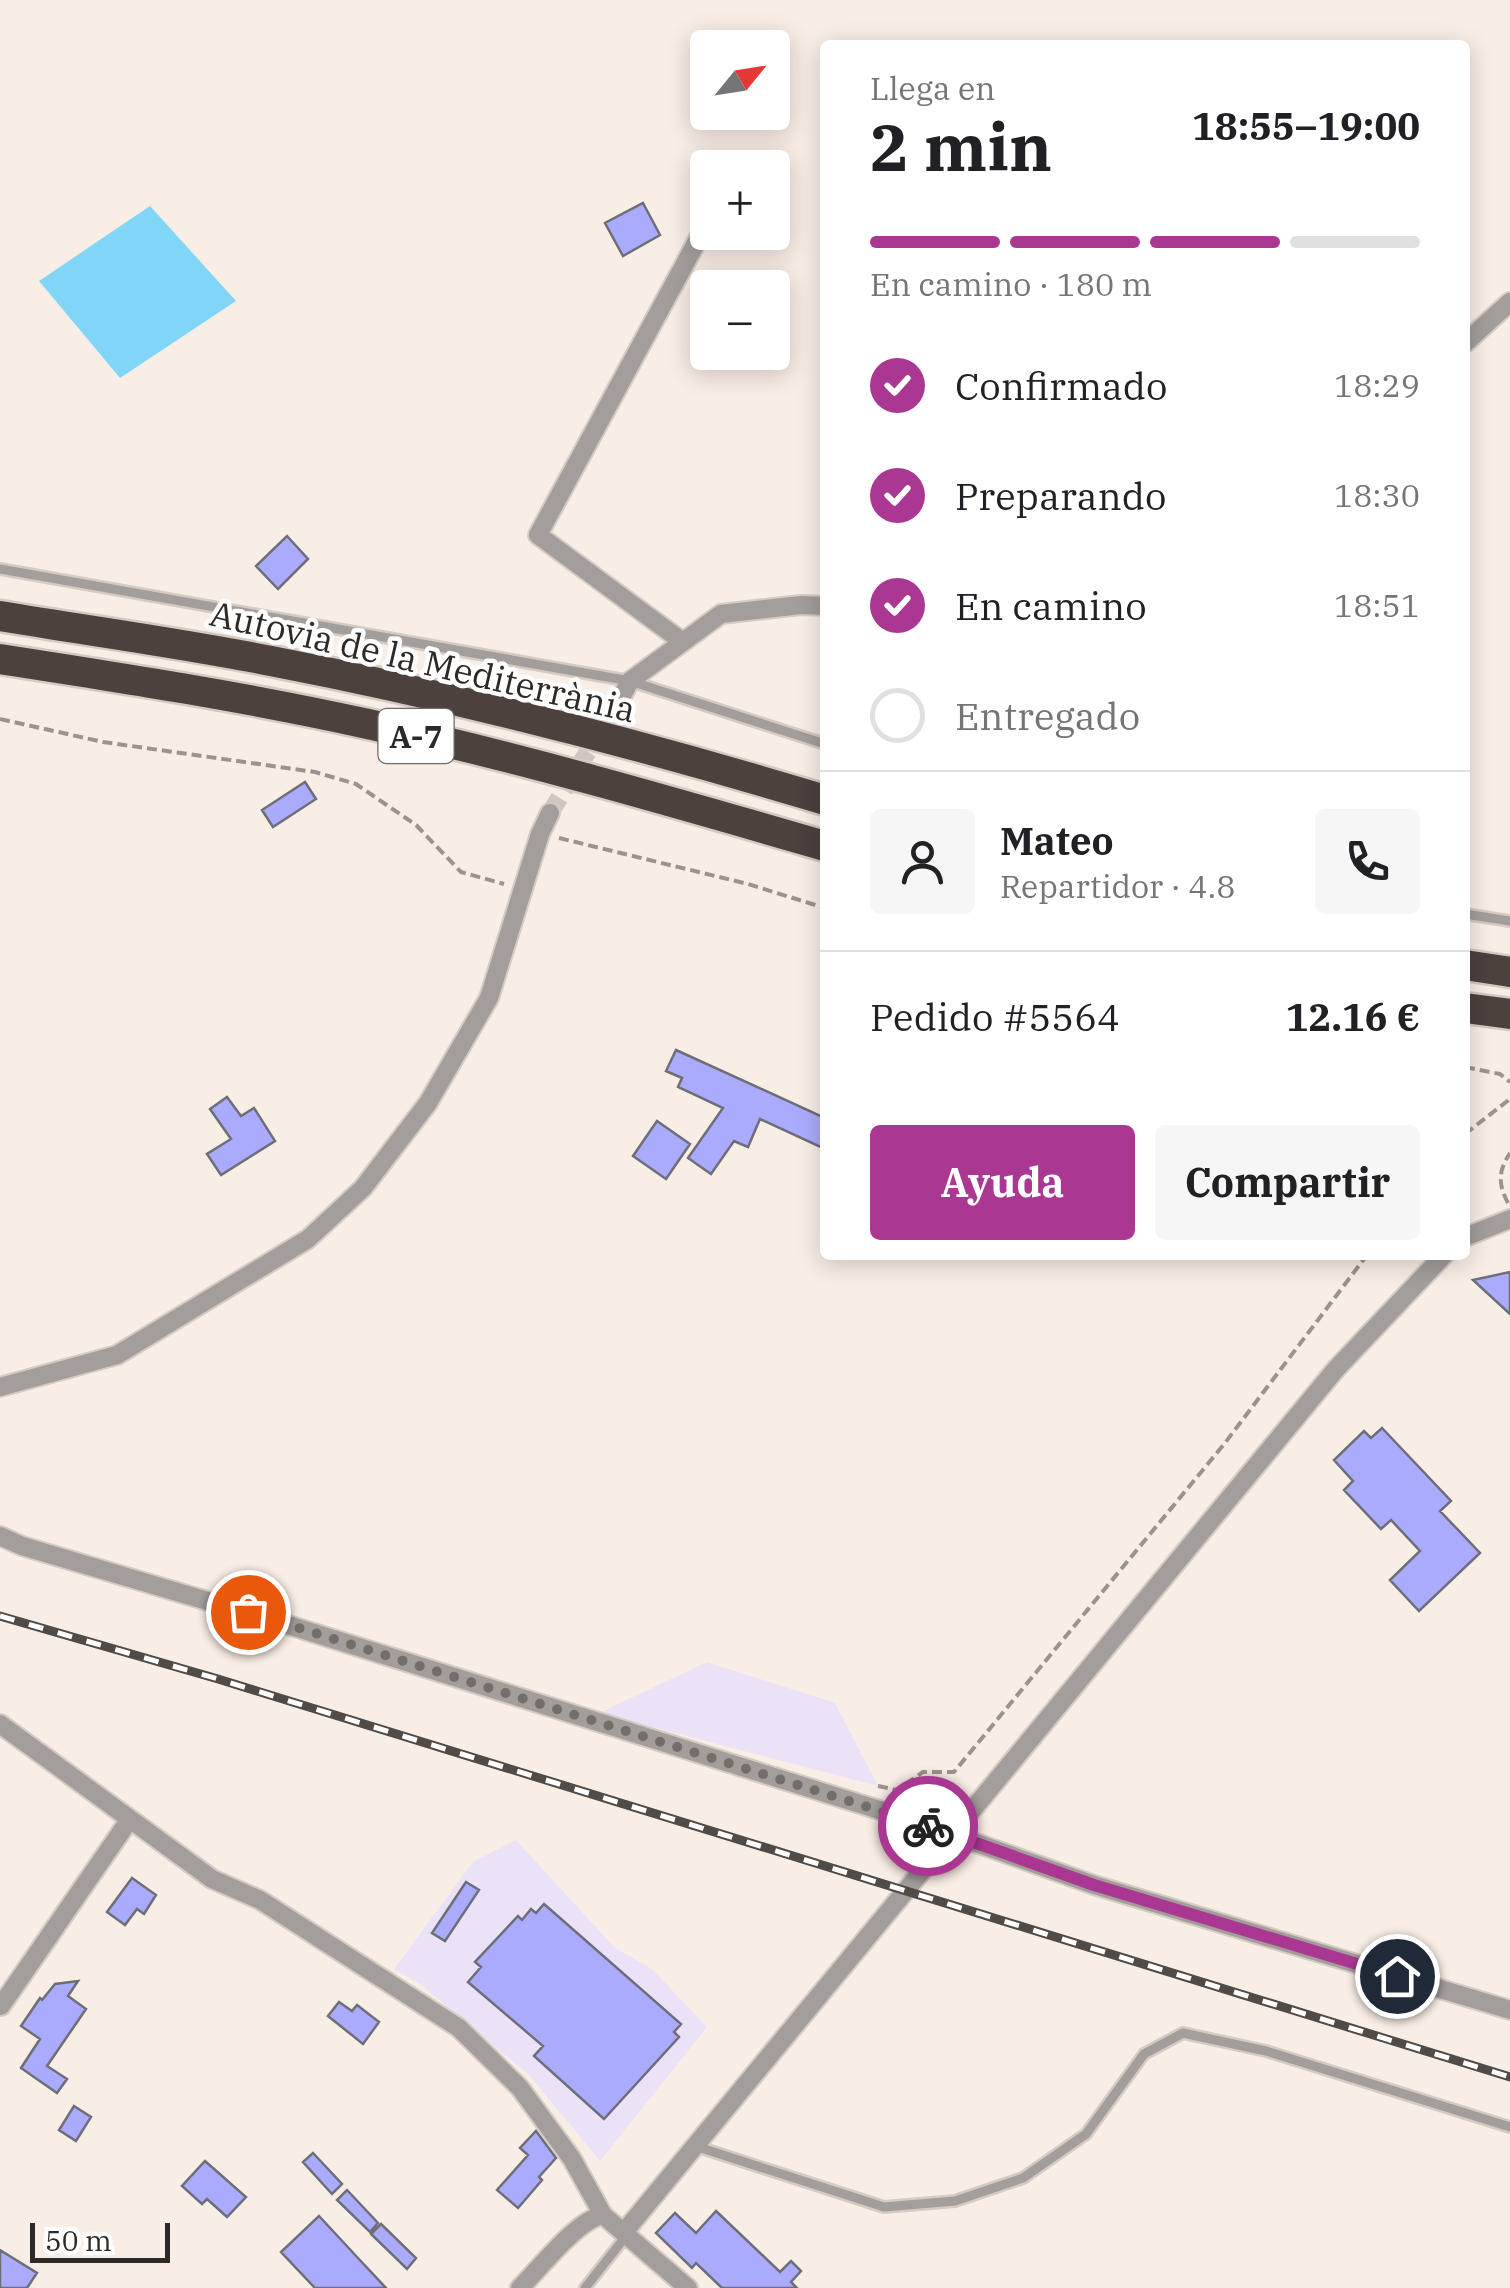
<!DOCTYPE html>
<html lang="es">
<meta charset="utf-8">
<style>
body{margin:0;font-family:"IBM Plex Serif",serif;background:#f6f6f6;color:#202124;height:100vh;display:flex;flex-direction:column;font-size:38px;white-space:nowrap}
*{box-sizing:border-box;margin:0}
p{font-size:32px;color:#757577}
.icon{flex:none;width:55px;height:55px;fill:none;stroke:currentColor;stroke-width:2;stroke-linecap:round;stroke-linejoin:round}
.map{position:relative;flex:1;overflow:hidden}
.details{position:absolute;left:820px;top:40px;width:650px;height:1220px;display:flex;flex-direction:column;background:#fff;border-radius:10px;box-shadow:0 5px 25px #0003}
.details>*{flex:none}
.needle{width:65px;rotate:60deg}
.fabs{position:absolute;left:690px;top:30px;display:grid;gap:20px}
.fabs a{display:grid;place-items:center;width:100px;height:100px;border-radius:10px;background:#fff;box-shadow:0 5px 25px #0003;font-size:50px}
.scale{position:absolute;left:30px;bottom:25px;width:140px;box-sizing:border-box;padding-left:10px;border:5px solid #2d2926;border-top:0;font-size:28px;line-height:35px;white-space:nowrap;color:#2d2926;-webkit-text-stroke:8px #fefefe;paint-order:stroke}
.pin{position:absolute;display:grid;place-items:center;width:85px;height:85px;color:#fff;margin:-42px;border:5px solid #fff;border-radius:50%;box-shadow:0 2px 10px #0007}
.courier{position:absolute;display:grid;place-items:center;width:100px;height:100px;margin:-50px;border:8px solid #aa3893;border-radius:50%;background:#fff;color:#222;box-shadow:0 2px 12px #0007}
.head em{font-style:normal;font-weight:700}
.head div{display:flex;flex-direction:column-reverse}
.head{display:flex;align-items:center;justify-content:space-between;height:170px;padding:0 50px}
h1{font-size:65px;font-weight:700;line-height:75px}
.bar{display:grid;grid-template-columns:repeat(4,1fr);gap:15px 10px;align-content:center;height:120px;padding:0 50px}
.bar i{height:12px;border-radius:8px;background:#e0e0e0}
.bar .active{background:#aa3893}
.bar p{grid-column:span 4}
.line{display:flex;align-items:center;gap:25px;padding:0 50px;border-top:2px solid #e0e0e0}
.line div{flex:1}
.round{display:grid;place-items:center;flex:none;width:105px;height:105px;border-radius:10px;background:#f6f6f6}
ol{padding:0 50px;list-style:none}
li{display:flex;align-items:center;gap:30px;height:110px}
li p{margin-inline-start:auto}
li .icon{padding:10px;border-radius:50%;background:#aa3893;color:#fff;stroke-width:4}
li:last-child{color:#757577}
li i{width:55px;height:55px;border:5px solid #e0e0e0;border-radius:50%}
.primary-button{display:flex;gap:20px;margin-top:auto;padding:20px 50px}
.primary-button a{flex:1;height:115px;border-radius:10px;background:#aa3893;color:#fff;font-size:40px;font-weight:700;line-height:115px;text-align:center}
.primary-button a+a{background:#f6f6f6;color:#202124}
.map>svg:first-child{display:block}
.industrial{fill:#ebe2f7}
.water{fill:#81d5f7}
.building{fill:#ababfe;stroke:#6d6e78;stroke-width:2.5}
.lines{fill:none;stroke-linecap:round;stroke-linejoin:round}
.street-tunnel{stroke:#d0c7c0;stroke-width:18;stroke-dasharray:18 9;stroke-linecap:butt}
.lane-casing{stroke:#d4cbc3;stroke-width:14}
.street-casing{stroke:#d4cbc3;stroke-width:22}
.highway-casing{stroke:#d4cbc3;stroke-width:35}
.path{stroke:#9b948e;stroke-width:4;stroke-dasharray:10 5;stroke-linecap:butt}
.lane{stroke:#a39d9b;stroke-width:9}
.street{stroke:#a39d9b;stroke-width:18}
.highway{stroke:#4d413e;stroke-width:30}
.rail-casing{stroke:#504b47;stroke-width:9}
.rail{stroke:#fefefe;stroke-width:5;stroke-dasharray:15;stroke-linecap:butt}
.street-bridge-casing{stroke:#d4cbc3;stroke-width:22;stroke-linecap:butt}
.street-bridge{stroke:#a39d9b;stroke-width:18}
.done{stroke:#746e69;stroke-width:10;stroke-dasharray:0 18}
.route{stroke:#aa3893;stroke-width:12}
.labels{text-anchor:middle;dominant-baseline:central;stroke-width:9;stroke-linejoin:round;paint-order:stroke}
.shield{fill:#fefefe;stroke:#6c6967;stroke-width:2.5}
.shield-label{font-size:32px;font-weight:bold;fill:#2d2926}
.street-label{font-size:35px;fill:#2d2926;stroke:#fefefe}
</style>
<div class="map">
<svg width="1510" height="2288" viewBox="0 0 1510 2288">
<rect width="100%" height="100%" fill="#f9eee6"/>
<path class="industrial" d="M707,1662L835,1703L878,1786L599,1713Z
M516,1840L615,1948L652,1969L707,2027L600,2161L529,2075L420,1984L394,1969L473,1862Z"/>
<path class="water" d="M150,206L236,301L120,378L39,281Z"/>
<path class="building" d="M643,203L660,235L623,256L605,223Z
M287,536L308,559L278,589L256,566Z
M305,782L316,799L273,827L262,810Z
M676,1050L825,1118V1149L760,1119L748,1147L734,1141L711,1174L688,1158L723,1108L678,1087L682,1078L666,1071Z
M227,1097L241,1116L254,1108L275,1141L221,1175L207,1154L231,1139L210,1109Z
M657,1121L690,1144L666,1179L633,1156Z
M1510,1272V1314L1473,1280Z
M1382,1428L1451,1501L1440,1511L1480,1553L1419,1611L1390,1580L1420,1551L1391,1520L1381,1529L1344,1490L1353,1481L1334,1460L1364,1431L1371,1438Z
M132,1878L156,1895L144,1914L137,1909L125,1925L107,1912Z
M466,1882L479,1890L445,1941L432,1933Z
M544,1904L681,2024L674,2032L679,2037L604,2119L534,2056L543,2046L468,1982L481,1967L475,1962L518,1916L522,1920L531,1909L536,1913Z
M78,1981L68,1996L86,2009L47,2066L67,2079L57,2093L21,2068L40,2039L21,2026L40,1998L42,2000L55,1984Z
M339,2002L352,2011L357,2005L379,2022L363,2044L328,2016Z
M74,2106L91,2117L76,2141L59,2130Z
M536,2131L556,2158L539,2177L542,2180L518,2208L497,2190L528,2155L520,2148Z
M313,2153L342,2184L332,2194L303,2162Z
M205,2161L246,2197L227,2217L207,2199L202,2204L182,2186Z
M347,2190L378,2223L370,2232L337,2200Z
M716,2211L780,2272L791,2261L801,2271L791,2282L797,2288H722L696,2263L692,2268L656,2233L675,2213L696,2233Z
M319,2216L357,2257L386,2288H315L281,2252Z
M381,2224L416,2258L407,2269L371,2234Z
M0,2250L37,2273L27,2288H0Z"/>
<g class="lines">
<path class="street-tunnel" d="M550,813L618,703"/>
<defs>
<path id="lane" d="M0,569L630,681L825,744
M1465,914L1510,921
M695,2146L884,2207L955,2201L1023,2178L1086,2134L1144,2054L1183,2033L1266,2051L1510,2127
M585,2288L626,2236"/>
<path id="street" d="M1465,343L1510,302
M683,642L538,535L708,221
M618,703L630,681L721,614L801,605L825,606
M1465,1237L1510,1219
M0,1387L117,1355L308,1239L363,1188L428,1103L489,998L540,834L550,813
M0,1536L22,1546L285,1624L937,1828
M0,1724L212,1879L260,1900L459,2028L520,2088L572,2159L603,2215L688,2288
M965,1839L1094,1885L1510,2010
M1,2006L130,1819
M625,2231L1336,1369L1444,1255
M520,2288C540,2268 577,2220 603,2215"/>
<path id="highway" d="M0,616C90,631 181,643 271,661C458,697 643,745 825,800
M0,659C123,678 246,697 368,724C522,758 673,802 825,846
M1465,965L1510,972
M1465,1008L1510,1014"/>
</defs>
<use href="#lane" class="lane-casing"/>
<use href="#street" class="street-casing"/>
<use href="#highway" class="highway-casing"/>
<path class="path" d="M0,719L103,742L315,772L356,784L416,825L461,872L504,884
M559,838L748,884L825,908
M1465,1067L1500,1074L1510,1082
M1465,1134L1510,1099
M1508,1203C1498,1184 1498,1171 1510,1153
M878,1786L897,1790L923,1772H954L1225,1443L1367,1255"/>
<use href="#lane" class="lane"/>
<use href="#street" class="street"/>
<use href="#highway" class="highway"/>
<defs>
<path id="rail" d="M0,1616L218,1679L1510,2077"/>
</defs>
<use href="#rail" class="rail-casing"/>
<use href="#rail" class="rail"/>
<defs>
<path id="street-bridge" d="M937,1828L965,1839"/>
</defs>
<use href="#street-bridge" class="street-bridge-casing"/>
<use href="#street-bridge" class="street-bridge"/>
</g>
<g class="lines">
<path class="done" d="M248,1612L928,1826"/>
<path class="route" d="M928,1826L1094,1885L1397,1976"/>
</g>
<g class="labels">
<rect class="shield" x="378.5" y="709" width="75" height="54" rx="8"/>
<g class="shield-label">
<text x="416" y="736">A-7</text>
</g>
<g class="street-label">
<text transform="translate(423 661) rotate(13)">Autovia de la Mediterrània</text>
</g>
</g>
</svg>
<div class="fabs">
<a><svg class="needle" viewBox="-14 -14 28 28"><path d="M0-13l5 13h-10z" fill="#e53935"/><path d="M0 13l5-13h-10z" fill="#757577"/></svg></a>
<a>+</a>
<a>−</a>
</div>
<div class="scale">50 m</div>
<div class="pin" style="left:248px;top:1612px;background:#ea580c"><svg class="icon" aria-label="bag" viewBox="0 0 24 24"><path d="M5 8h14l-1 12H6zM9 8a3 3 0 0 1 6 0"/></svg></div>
<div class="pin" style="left:1397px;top:1976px;background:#1f2937"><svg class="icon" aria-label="home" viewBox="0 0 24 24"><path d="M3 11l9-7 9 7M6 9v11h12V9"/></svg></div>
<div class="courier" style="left:928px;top:1826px"><svg class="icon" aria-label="bike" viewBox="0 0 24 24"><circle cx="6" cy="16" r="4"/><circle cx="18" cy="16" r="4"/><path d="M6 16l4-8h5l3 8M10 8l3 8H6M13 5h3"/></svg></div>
<section class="details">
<div class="head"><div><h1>2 min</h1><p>Llega en</p></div><em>18:55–19:00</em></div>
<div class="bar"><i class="active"></i><i class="active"></i><i class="active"></i><i></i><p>En camino · 180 m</p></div>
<ol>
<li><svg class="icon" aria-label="check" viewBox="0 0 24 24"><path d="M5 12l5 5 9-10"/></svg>Confirmado<p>18:29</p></li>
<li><svg class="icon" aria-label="check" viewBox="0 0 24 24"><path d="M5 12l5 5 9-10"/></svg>Preparando<p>18:30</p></li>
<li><svg class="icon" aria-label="check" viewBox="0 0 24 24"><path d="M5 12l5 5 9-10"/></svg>En camino<p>18:51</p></li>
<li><i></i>Entregado</li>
</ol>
<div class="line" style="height:180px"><a class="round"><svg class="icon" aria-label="person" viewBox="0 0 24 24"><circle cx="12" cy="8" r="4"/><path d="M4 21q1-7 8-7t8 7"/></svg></a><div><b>Mateo</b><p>Repartidor · 4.8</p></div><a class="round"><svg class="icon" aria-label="phone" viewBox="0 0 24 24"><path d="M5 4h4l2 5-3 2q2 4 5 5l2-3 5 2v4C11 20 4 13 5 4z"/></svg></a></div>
<div class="line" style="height:130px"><div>Pedido #5564</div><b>12.16 €</b></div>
<div class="primary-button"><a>Ayuda</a><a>Compartir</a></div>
</section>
</div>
